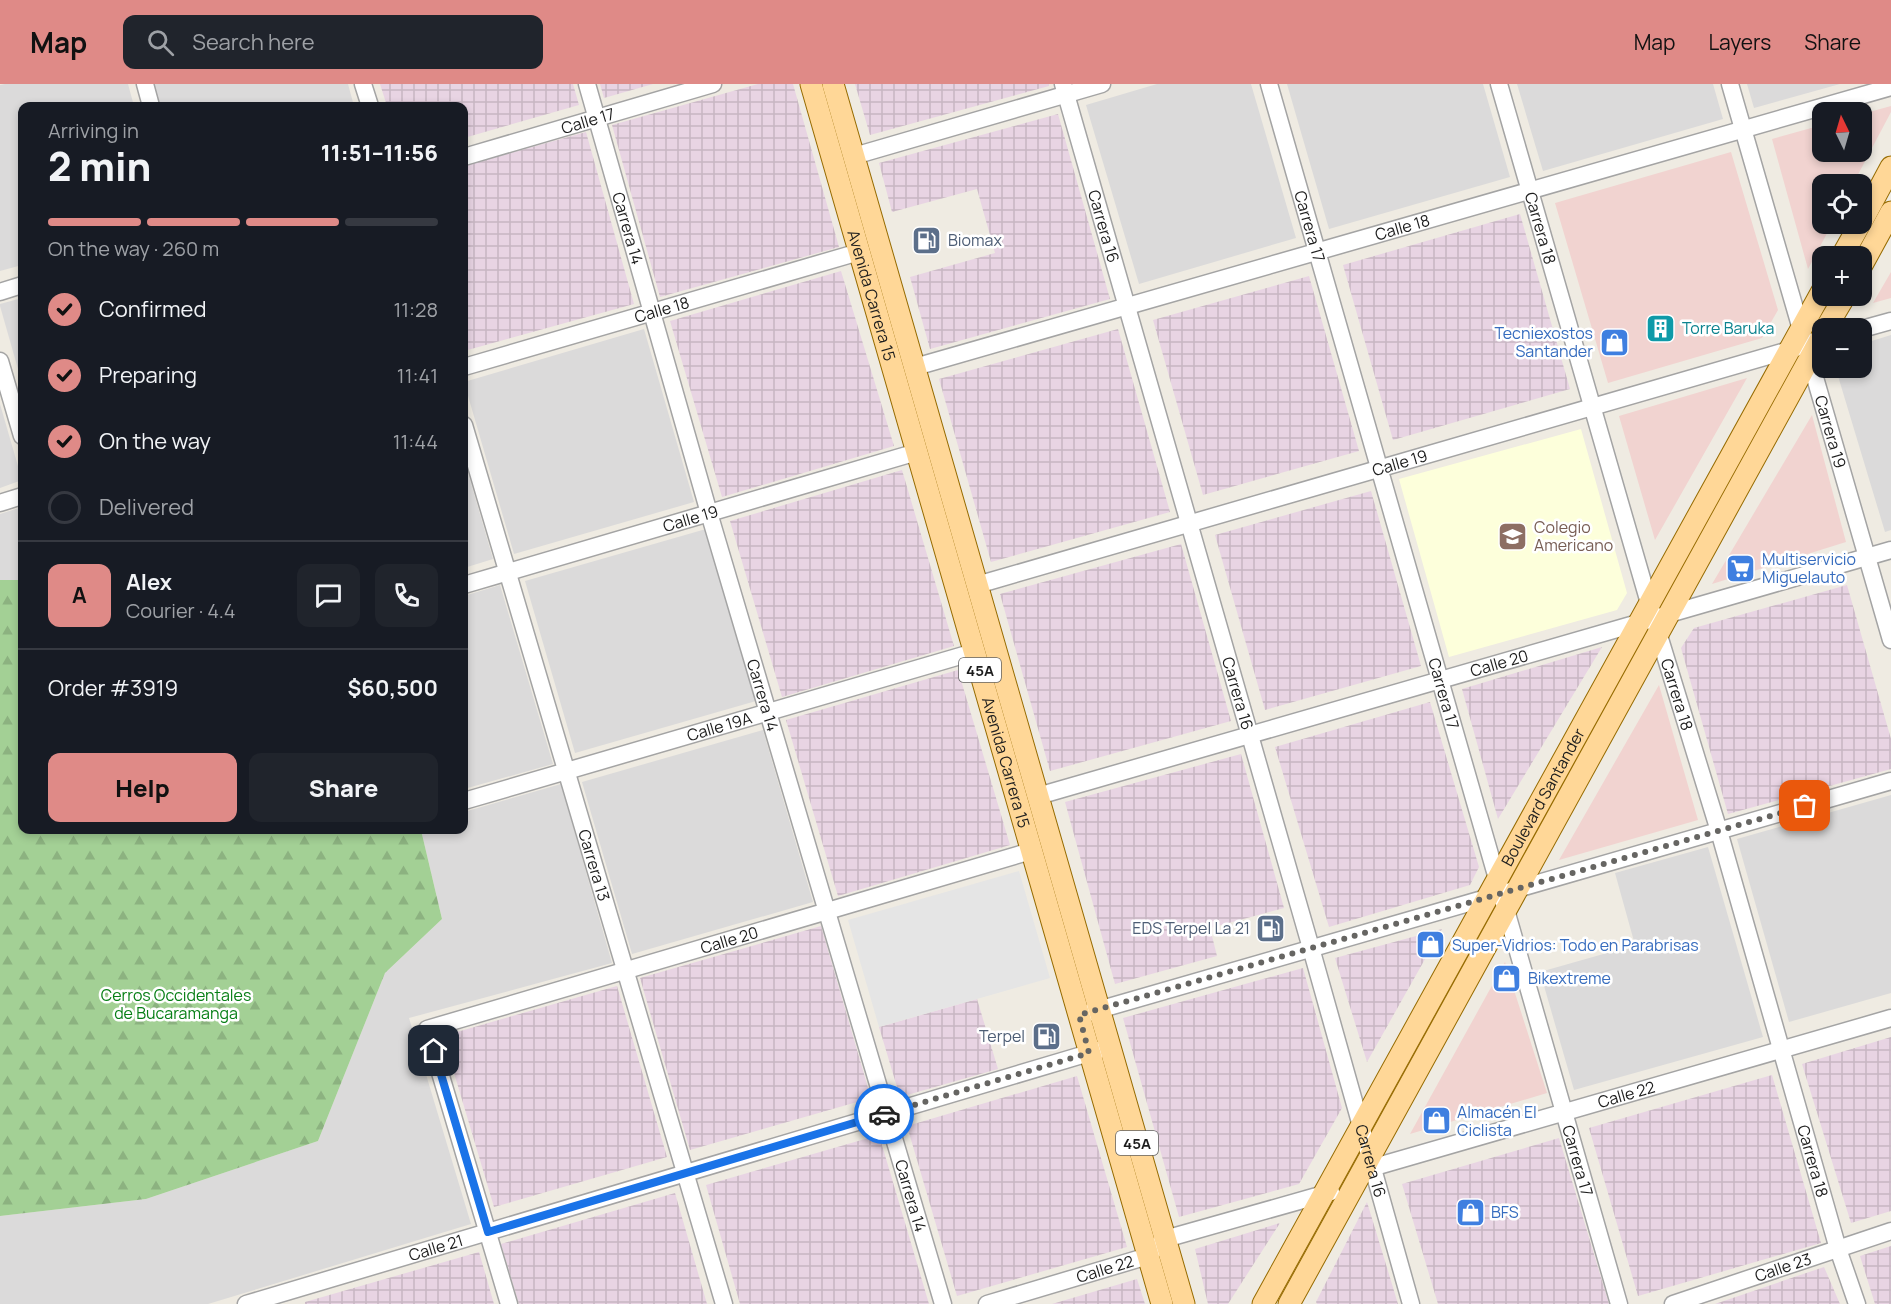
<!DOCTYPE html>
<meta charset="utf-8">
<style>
body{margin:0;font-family:Manrope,sans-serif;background:#20242c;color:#f1f3f6;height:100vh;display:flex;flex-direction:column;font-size:22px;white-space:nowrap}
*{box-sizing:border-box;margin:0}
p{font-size:20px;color:#9ea1a6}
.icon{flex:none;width:33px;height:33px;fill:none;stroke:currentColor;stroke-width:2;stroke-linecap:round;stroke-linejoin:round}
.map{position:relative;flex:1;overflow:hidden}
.panel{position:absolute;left:18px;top:18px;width:450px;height:732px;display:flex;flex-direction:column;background:#171b24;border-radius:12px;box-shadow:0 3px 9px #0003}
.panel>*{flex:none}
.needle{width:39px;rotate:355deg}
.tools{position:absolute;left:1812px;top:18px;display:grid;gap:12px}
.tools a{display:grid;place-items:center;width:60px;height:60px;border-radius:12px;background:#171b24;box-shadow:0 3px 9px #0003;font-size:30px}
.pin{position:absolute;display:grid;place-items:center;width:51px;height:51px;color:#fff;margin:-26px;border-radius:12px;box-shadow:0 3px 9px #0006}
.courier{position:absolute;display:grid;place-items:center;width:60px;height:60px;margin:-30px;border:4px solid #1a73e8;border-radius:50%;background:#fff;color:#222;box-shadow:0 2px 8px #0007}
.overview em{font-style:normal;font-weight:800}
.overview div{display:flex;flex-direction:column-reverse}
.overview{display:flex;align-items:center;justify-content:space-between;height:102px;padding:0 30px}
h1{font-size:39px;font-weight:800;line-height:45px}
.bar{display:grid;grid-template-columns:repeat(4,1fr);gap:9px 6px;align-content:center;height:72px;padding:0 30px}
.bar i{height:8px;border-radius:4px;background:#363941}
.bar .on{background:#df8a87}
.bar p{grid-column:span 4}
.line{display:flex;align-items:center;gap:15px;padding:0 30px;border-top:2px solid #363941}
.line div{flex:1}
.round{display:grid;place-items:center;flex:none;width:63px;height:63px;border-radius:12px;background:#20242c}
ol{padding:0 30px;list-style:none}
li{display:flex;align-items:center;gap:18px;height:66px}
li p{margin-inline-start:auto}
li .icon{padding:6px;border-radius:50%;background:#df8a87;color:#111;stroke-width:4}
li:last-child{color:#9ea1a6}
li i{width:33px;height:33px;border:3px solid #363941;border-radius:50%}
.cta{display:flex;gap:12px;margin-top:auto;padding:12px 30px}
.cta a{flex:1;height:69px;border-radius:12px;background:#df8a87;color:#111;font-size:24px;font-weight:800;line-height:69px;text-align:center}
.cta a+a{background:#20242c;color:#f1f3f6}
header{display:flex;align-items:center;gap:36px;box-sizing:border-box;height:84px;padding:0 30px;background:#df8a87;color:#111}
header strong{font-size:28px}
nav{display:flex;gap:33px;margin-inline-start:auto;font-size:21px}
.search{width:420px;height:54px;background:#20242c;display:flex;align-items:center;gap:15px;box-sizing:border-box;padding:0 21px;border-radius:12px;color:#9ea1a6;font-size:22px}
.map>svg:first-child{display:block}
.residential{fill:#dbdada}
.commercial{fill:#f1d3d0}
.industrial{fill:url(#industrial-grid)}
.education{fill:#fdffdb}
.forest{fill:url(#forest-firs)}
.parking{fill:#e5e5e5}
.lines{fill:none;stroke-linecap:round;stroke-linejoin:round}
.minor-casing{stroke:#a4a4a4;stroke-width:19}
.major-casing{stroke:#966b00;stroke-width:23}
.minor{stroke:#fff;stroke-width:16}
.major{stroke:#ffd797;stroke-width:21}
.done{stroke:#666562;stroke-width:6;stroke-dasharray:0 10.8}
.route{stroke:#1a73e8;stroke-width:8}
.labels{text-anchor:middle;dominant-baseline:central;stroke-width:5;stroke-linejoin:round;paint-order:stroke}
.shield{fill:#fff;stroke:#616161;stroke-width:1.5}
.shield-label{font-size:15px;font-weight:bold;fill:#1d1d1d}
.street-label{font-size:16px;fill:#1d1d1d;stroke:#fff}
.service-label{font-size:16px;fill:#4e5e75;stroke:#fff;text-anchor:end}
.culture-label{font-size:16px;fill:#0d838f;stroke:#fff;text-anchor:start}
.shop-label{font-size:16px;fill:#366cbe;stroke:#fff;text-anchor:start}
.education-label{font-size:16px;fill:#785e54;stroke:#fff;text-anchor:start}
.park-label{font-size:16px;fill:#077f16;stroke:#fff}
</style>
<header>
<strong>Map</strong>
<div class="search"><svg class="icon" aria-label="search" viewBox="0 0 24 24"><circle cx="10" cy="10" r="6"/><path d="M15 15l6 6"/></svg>Search here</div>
<nav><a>Map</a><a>Layers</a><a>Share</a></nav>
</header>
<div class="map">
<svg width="1891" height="1220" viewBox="0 0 1891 1220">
<defs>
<pattern id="industrial-grid" width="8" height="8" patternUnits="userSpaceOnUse" patternTransform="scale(1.5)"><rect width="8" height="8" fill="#e8d4e3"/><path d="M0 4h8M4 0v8" fill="none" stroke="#c7b6c2"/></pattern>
<pattern id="forest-firs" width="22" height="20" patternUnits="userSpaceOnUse" patternTransform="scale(1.5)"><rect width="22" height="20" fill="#a3d095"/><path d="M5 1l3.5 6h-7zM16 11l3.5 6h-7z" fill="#8cb280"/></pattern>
</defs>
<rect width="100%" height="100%" fill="#efebe2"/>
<path class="residential" d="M5,0H128L134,22H22V181L0,187V1Z
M153,0H348L354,22H159Z
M1157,0H1251L1296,154L1139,200L1086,21Z
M1287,0H1483L1510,93L1329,145Z
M1517,0H1713L1723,35L1543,87Z
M1747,0H1840L1754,24Z
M22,214V299L0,222V220Z
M644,245L694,418L514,470L464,298Z
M1891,251V446L1885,448L1838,292L1843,284H1862V260Z
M0,320L22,396L0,404Z
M464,375L493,475L464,484Z
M22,423V496H0V430Z
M706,445L756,617L575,669L525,497Z
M500,501L553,680L464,705V512Z
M763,646L813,818L632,870L582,698Z
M561,700L612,879L409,934L471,1140L208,1220H0V1132L146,1115L318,1057L385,889L442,835L421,746H464V728Z
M1891,711V909L1789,938L1737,755Z
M1708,763L1763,953L1574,1006L1540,888L1635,861L1615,789Z"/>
<path class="commercial" d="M1891,22V28L1853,100H1822V140H1832L1808,185L1772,55L1822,41V68H1862V30Z
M1731,68L1778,226L1762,254L1608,299L1555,119Z
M1891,188V214L1873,219Z
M1747,294L1655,456L1619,332Z
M1812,331L1846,458L1712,500Z
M1659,601L1698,736L1559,776Z
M1505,878L1547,1009L1410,1050Z"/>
<path class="industrial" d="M380,0H573L579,21L464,54V22H387Z
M600,0H653L604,14Z
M758,0H793L839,163L660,213L612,41Z
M855,0H1049V2L870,51Z
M1058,30L1110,215L930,265L910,193L995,169L977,105L892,128L879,79Z
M586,48L634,220L464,267V82Z
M1520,130L1570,305L1393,356L1343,181Z
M841,187L894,362L722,413L670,237Z
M1309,192L1359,367L1203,411L1153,236Z
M1118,245L1170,428L991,478L939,295Z
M902,386L954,562L782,613L730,437Z
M1371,407L1421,582L1265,626L1215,451Z
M1181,460L1231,637L1050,687L1000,510Z
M1847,501L1891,655V685L1728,730L1681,564L1694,544Z
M1602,563L1498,735L1462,605Z
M958,586L1010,761L838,812L786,636Z
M1430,618L1479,783L1470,801L1329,843L1275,663Z
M1241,670L1284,824L1210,844L1217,872L1115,900L1065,718Z
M821,842L871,1014L690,1066L640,894Z
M1442,845L1367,978L1335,874Z
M1303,884L1342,1024L1299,1100L1179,1133L1123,934Z
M617,902L667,1073L494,1123L443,952Z
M977,915L998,985L900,1013L879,943Z
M1891,953V1127L1851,1139L1802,980Z
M1772,991L1821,1159L1638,1212L1589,1044Z
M1077,992L1127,1163L957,1212L907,1042Z
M879,1051L929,1220H740L706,1101Z
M1559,1054L1609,1220H1438L1402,1100Z
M675,1109L707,1220H519L501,1160Z
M1367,1118L1398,1220H1317L1316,1218Z
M1280,1139L1228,1220H1208L1195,1165Z
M1891,1162V1220H1875L1860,1172Z
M479,1168L494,1220H305V1218Z
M1824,1183L1840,1220H1715Z
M1137,1195L1145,1220H1052Z"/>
<path class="education" d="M1581,345L1627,509L1617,526L1449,573L1399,395Z"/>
<path class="forest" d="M0,496H22V746H421L442,835L385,889L318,1057L146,1115L0,1132Z"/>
<path class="parking" d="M1019,787L1050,894L879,943L848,836Z"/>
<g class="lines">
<defs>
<g id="minor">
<path d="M145,0L151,22"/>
<path d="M363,0L370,22"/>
<path id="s1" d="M587,0L709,429L943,1220"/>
<path id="s2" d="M1063,0L1311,864L1411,1220"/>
<path id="s3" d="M1269,0L1619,1220"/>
<path id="s4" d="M1499,0L1649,519L1719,747L1838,1165L1857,1220"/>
<path id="s5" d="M1730,0L1891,556"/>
<path d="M854,72L1102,0"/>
<path id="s6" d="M464,73L713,0"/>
<path d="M0,208L22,201"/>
<path d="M1862,245L1891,237"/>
<path d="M0,277L22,352"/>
<path id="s7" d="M464,283L859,168"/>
<path id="s8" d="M915,283L1891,3"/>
<path id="s9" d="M464,341L724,1220"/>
<path d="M0,419L22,412"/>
<path id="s10" d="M464,501L917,368"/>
<path id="s11" d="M977,501L1796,264"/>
<path id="s12" d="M1038,712L1891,466"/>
<path id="s13" d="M464,717L974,568"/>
<path d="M1088,929L1891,697"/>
<path id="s14" d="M1364,1086L1891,934"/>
<path id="s15" d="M246,1220L1099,966"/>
<path id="s16" d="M509,1220L427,945L1031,767"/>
<path id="s17" d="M987,1220L1148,1172L1165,1155L1331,1108"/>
<path id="s18" d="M1673,1220L1891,1147"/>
</g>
<g id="major">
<path id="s19" d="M811,0L1162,1220"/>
<path d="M833,0L1184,1220"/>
<path d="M1862,137L1891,83"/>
<path d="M1842,172L1860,140"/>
<path d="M1862,181L1891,128"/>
<path d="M1826,244L1845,212"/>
<path id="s20" d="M1263,1220L1822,207"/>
<path d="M1289,1220L1822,252"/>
</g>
</defs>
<use href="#minor" class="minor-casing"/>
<use href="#major" class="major-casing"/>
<use href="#minor" class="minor"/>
<use href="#major" class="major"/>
</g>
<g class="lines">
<path class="done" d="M884,1030L1089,969L1079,931L1805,722"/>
<path class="route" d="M434,967L488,1148L884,1030"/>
</g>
<defs>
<symbol id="fuel-square" viewBox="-11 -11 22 22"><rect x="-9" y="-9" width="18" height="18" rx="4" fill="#5c6f8a" stroke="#fff"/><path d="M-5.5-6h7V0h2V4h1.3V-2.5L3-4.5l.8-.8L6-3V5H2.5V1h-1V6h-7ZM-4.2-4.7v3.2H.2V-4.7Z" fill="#fff"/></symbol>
<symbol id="building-square" viewBox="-11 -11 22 22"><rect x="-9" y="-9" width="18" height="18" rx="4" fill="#0f9aa8" stroke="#fff"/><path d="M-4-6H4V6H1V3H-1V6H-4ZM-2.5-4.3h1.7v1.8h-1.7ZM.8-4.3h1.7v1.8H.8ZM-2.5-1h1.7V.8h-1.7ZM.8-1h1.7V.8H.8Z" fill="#fff"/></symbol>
<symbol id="shop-square" viewBox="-11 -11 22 22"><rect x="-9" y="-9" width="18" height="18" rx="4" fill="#3f7fe0" stroke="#fff"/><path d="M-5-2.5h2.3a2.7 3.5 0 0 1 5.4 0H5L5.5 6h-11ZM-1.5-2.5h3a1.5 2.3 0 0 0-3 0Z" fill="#fff"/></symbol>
<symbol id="school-square" viewBox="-11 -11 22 22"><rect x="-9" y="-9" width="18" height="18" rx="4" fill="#8d6e63" stroke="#fff"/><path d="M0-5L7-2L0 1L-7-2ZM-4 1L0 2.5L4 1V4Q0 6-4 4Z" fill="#fff"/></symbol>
<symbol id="supermarket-square" viewBox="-11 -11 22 22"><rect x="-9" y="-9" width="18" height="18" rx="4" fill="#3f7fe0" stroke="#fff"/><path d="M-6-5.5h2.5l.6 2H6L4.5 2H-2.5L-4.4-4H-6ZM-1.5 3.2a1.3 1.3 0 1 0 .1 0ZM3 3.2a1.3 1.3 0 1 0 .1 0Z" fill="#fff"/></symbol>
</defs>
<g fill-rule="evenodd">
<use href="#fuel-square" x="910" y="140" width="33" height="33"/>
<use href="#building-square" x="1644" y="228" width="33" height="33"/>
<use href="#shop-square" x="1598" y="242" width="33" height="33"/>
<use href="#school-square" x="1496" y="436" width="33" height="33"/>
<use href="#supermarket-square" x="1724" y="468" width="33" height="33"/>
<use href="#fuel-square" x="1254" y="828" width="33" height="33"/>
<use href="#shop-square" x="1414" y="844" width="33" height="33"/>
<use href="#shop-square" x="1490" y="878" width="33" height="33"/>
<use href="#fuel-square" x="1030" y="936" width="33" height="33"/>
<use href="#shop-square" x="1420" y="1020" width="33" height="33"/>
<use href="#shop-square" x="1454" y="1112" width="33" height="33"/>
</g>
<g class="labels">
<g class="shield">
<rect x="959" y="574" width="42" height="24" rx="4.5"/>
<rect x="1116" y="1047" width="42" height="24" rx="4.5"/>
</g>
<g class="shield-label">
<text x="980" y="586">45A</text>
<text x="1137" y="1059">45A</text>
</g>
<g class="street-label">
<text stroke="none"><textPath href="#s6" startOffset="129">Calle 17</textPath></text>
<text stroke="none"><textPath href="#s2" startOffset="148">Carrera 16</textPath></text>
<text stroke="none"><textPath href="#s3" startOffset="148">Carrera 17</textPath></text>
<text stroke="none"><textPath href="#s8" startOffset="507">Calle 18</textPath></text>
<text stroke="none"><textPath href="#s1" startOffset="150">Carrera 14</textPath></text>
<text stroke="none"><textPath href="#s4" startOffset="150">Carrera 18</textPath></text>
<text stroke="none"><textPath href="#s19" startOffset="220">Avenida Carrera 15</textPath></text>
<text stroke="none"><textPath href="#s7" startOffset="206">Calle 18</textPath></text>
<text stroke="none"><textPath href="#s5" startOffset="362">Carrera 19</textPath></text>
<text stroke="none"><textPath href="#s11" startOffset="440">Calle 19</textPath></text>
<text stroke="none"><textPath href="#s10" startOffset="236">Calle 19</textPath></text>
<text stroke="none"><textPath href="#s12" startOffset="480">Calle 20</textPath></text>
<text stroke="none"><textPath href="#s2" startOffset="634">Carrera 16</textPath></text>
<text stroke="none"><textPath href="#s3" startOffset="634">Carrera 17</textPath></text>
<text stroke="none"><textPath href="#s4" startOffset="636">Carrera 18</textPath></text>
<text stroke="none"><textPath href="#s1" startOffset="636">Carrera 14</textPath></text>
<text stroke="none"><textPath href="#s13" startOffset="266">Calle 19A</textPath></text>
<text stroke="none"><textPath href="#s19" startOffset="706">Avenida Carrera 15</textPath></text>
<text stroke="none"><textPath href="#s20" startOffset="579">Boulevard Santander</textPath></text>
<text stroke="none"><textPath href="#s9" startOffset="459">Carrera 13</textPath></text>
<text stroke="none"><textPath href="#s16" startOffset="602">Calle 20</textPath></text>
<text stroke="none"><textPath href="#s14" startOffset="273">Calle 22</textPath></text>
<text stroke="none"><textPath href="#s2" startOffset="1120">Carrera 16</textPath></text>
<text stroke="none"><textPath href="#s3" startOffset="1120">Carrera 17</textPath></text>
<text stroke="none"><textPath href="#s4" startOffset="1122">Carrera 18</textPath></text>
<text stroke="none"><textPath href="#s1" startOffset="1158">Carrera 14</textPath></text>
<text stroke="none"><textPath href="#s15" startOffset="198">Calle 21</textPath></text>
<text stroke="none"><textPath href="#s18" startOffset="116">Calle 23</textPath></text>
<text stroke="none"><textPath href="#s17" startOffset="123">Calle 22</textPath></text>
</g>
<g class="service-label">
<text x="948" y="156" text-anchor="start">Biomax</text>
<text x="1250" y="844">EDS Terpel La 21</text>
<text x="1025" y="952">Terpel</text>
</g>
<g class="culture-label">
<text x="1682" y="244">Torre Baruka</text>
</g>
<g class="shop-label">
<text x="1593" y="249" text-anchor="end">Tecniexostos<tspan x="1593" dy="18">Santander</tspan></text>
<text x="1762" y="475">Multiservicio<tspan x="1762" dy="18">Miguelauto</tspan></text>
<text x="1452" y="861">Super-Vidrios: Todo en Parabrisas</text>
<text x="1528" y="894">Bikextreme</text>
<text x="1457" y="1028">Almacén El<tspan x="1457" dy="18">Ciclista</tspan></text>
<text x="1491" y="1128">BFS</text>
</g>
<g class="education-label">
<text x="1534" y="443">Colegio<tspan x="1534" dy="18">Americano</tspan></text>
</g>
<g class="park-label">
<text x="176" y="911">Cerros Occidentales<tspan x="176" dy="18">de Bucaramanga</tspan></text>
</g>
</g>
</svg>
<div class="tools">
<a><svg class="needle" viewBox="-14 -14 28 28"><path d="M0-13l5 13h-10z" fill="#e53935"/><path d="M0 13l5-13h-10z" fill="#9ea1a6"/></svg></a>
<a><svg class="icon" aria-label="locate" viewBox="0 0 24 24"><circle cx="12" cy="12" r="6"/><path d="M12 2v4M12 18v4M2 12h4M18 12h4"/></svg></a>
<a>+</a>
<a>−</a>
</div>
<div class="pin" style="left:1805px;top:722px;background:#ea580c"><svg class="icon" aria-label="bag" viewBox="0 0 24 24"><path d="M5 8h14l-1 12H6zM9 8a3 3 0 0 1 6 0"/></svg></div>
<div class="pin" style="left:434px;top:967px;background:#1f2937"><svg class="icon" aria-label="home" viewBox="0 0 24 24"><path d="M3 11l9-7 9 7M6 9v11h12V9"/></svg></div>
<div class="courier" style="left:884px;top:1030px"><svg class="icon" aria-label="car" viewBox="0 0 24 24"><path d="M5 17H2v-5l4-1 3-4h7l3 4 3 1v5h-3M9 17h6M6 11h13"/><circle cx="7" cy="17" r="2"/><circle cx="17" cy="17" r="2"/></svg></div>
<section class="panel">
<div class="overview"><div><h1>2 min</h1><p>Arriving in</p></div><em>11:51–11:56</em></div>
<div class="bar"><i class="on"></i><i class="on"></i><i class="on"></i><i></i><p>On the way · 260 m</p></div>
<ol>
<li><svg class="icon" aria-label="check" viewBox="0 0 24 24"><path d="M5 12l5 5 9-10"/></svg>Confirmed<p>11:28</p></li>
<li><svg class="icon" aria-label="check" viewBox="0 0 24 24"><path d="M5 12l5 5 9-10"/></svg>Preparing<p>11:41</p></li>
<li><svg class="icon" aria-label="check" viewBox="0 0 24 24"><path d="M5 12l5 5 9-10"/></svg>On the way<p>11:44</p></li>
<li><i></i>Delivered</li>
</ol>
<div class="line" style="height:108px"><b class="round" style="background:#df8a87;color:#111">A</b><div><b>Alex</b><p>Courier · 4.4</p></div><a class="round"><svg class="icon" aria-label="chat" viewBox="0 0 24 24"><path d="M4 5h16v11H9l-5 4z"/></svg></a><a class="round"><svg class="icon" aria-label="phone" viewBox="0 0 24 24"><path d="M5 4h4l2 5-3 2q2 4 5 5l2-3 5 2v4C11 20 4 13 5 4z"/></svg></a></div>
<div class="line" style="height:78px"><div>Order #3919</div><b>$60,500</b></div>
<div class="cta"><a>Help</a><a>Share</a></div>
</section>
</div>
